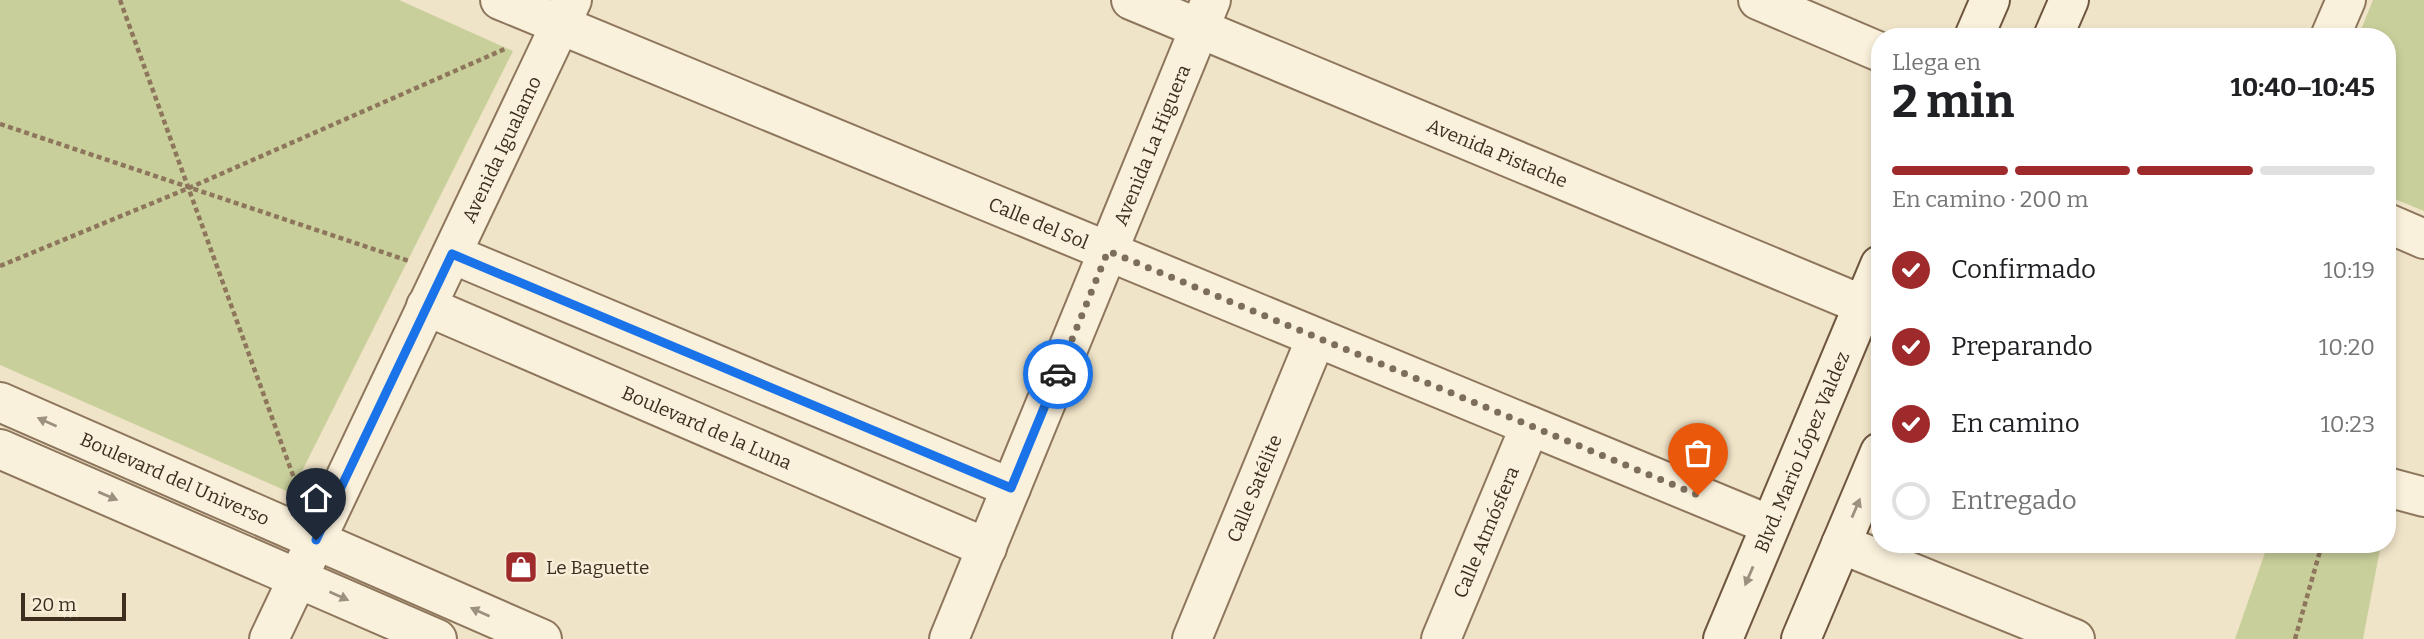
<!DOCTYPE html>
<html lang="es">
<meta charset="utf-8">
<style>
body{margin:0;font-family:Bitter,serif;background:#f6f6f6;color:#202124;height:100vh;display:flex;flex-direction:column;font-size:26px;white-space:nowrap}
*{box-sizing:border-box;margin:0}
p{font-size:23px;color:#757577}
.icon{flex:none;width:38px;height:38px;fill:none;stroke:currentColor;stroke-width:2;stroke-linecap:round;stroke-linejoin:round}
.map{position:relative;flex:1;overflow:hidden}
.drawer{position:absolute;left:1871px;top:28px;width:525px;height:525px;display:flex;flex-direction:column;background:#fff;border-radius:28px;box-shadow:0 4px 10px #0003}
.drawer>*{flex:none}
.scale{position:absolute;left:21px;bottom:18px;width:105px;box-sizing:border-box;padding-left:7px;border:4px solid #3d2e20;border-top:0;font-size:19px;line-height:24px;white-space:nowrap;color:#3d2e20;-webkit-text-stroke:5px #f7eed8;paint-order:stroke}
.pin{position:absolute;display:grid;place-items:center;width:60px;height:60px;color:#fff;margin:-72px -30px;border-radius:50% 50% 50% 0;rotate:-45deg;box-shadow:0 0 7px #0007}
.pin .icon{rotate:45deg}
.courier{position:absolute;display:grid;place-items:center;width:70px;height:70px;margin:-35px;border:5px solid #1a73e8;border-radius:50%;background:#fff;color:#222;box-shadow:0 2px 9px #0007}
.head em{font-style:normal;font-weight:700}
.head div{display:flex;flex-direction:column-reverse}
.head{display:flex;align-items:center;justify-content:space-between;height:119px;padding:0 21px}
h1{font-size:46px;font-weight:700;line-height:52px}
.bar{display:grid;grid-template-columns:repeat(4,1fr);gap:10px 7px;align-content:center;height:84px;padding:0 21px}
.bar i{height:9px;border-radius:5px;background:#e0e0e0}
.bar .current{background:#9e2a2b}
.bar p{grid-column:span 4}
ol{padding:0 21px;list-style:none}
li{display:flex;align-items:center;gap:21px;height:77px}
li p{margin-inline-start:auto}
li .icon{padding:7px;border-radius:50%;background:#9e2a2b;color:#fff;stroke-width:4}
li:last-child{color:#757577}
li i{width:38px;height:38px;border:4px solid #e0e0e0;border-radius:50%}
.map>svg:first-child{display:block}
.green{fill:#c9cf9b}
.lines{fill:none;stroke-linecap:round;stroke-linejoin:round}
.minor-casing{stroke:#8d765c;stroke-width:42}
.tertiary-casing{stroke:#8d765c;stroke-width:42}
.secondary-casing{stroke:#6f573f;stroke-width:42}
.path{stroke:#8d765c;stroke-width:4.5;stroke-dasharray:5 3.5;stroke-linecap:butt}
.minor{stroke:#faf1dc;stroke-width:38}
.tertiary{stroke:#faf1dc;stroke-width:38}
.secondary{stroke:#faf1dc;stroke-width:38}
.oneway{fill:#9c907e}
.done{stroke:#7c6e5b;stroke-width:7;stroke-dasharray:0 12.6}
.route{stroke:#1a73e8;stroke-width:9}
.labels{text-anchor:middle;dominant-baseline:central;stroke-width:5;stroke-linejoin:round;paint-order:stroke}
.street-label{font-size:19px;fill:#3d2e20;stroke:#f7eed8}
.poi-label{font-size:19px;fill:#3d2e20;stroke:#f7eed8;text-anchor:start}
</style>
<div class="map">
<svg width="2424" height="639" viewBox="0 0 2424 639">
<rect width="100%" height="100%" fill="#f0e4c8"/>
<path class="green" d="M0,0H399L513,51L291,493L0,365Z
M2373,0H2424V211L2387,196V37H2358Z
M2268,544H2381L2363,639H2235Z"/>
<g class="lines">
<defs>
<g id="minor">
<path id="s1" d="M500,0L1770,525"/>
<path id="s2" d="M1131,0L1863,305"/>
<path d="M1758,0L1880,52"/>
<path d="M2330,37L2346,0"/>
<path d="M2387,223L2424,239"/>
<path d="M452,254L1011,488"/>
<path id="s3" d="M426,306L987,548"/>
<path d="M2387,487L2424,497"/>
<path d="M1841,544L2075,639"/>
<path id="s4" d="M269,639L572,0"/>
<path id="s5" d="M949,639L1211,0"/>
<path id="s6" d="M1192,639L1316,338"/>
<path id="s7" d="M1441,639L1530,426"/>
</g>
<g id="tertiary">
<path id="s8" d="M0,402L542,639"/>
<path d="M0,449L437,639"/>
</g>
<g id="secondary">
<path d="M1974,37L1990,0"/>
<path d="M2053,37L2069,0"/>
<path id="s9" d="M1723,639L1880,265"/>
<path d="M1801,639L1880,452"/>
</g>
</defs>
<use href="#minor" class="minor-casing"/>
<use href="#tertiary" class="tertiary-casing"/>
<use href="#secondary" class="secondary-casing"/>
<path class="path" d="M120,0L298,489
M0,124L409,261
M0,266L189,188L507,48
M2295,639L2322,544"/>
<use href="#minor" class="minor"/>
<use href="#tertiary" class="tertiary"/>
<use href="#secondary" class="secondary"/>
</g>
<defs><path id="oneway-solid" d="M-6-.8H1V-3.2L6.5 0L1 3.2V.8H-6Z" transform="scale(1.75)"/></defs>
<g class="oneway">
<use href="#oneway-solid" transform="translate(47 422) rotate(-156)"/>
<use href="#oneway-solid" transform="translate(108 496) rotate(23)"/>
<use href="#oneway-solid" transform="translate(1856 508) rotate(-67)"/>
<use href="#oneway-solid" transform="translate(1749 576) rotate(113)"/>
<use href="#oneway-solid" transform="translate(339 596) rotate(24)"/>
<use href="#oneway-solid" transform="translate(480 612) rotate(-156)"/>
</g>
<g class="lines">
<path class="done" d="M1058,374L1108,251L1698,495"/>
<path class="route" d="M316,540L452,254L1011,488L1058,374"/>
</g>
<defs>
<symbol id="shop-square" viewBox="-11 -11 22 22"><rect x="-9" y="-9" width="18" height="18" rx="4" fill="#9e2a2b" stroke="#f7eed8"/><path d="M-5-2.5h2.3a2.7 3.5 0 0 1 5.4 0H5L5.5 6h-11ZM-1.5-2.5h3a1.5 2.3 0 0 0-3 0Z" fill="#fff"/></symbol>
</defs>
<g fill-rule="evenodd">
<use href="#shop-square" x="502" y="548" width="38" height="38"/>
</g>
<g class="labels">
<g class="street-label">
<text stroke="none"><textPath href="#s5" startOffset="534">Avenida La Higuera</textPath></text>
<text stroke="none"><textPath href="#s4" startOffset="542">Avenida Igualamo</textPath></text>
<text stroke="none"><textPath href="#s2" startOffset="397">Avenida Pistache</textPath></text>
<text stroke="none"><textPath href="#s1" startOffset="583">Calle del Sol</textPath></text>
<text stroke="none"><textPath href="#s3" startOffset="306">Boulevard de la Luna</textPath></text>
<text stroke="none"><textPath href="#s9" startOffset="203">Blvd. Mario López Valdez</textPath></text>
<text stroke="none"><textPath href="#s8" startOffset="191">Boulevard del Universo</textPath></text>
<text stroke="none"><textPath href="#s6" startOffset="163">Calle Satélite</textPath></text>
<text stroke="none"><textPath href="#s7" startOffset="116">Calle Atmósfera</textPath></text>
</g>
<g class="poi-label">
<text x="546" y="567">Le Baguette</text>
</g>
</g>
</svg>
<div class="scale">20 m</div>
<div class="pin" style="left:1698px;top:495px;background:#ea580c"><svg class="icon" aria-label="bag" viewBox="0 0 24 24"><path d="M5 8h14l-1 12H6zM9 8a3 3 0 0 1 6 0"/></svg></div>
<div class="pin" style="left:316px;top:540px;background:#1f2937"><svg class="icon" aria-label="home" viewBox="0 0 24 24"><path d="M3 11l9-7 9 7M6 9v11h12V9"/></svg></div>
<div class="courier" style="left:1058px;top:374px"><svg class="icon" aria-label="car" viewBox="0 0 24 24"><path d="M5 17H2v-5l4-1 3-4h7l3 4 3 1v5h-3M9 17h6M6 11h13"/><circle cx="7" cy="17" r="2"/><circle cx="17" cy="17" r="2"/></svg></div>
<section class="drawer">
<div class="head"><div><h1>2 min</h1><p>Llega en</p></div><em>10:40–10:45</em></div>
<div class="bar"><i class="current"></i><i class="current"></i><i class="current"></i><i></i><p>En camino · 200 m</p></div>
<ol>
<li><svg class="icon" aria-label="check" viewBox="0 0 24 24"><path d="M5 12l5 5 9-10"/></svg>Confirmado<p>10:19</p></li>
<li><svg class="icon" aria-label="check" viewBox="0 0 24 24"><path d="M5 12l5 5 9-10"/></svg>Preparando<p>10:20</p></li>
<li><svg class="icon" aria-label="check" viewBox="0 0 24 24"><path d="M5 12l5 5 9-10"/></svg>En camino<p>10:23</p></li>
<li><i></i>Entregado</li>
</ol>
</section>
</div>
